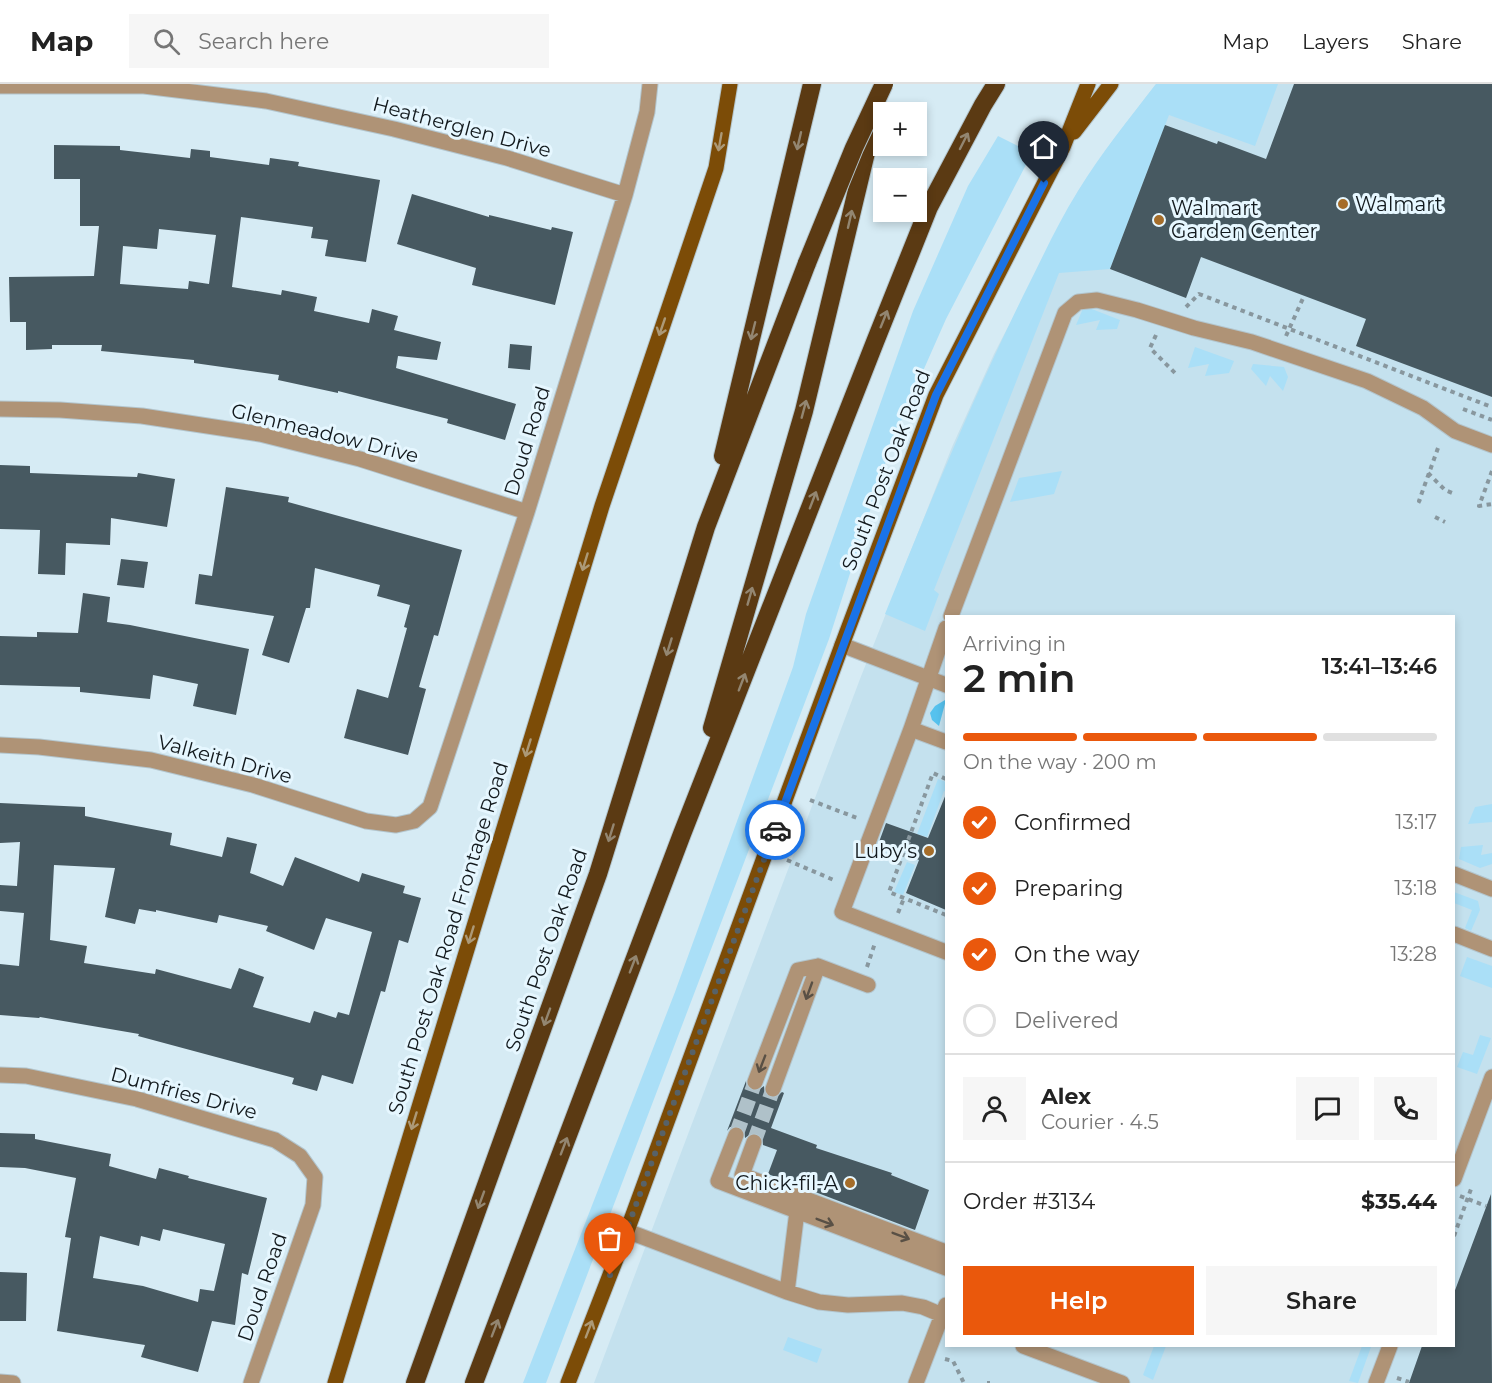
<!DOCTYPE html>
<meta charset="utf-8">
<style>
body{margin:0;font-family:Montserrat,sans-serif;background:#f6f6f6;color:#222;height:100vh;display:flex;flex-direction:column;font-size:22px;white-space:nowrap}
*{box-sizing:border-box;margin:0}
p{font-size:20px;color:#767676}
.icon{flex:none;width:33px;height:33px;fill:none;stroke:currentColor;stroke-width:2;stroke-linecap:round;stroke-linejoin:round}
.map{position:relative;flex:1;overflow:hidden}
.details{position:absolute;left:945px;top:531px;width:510px;height:732px;display:flex;flex-direction:column;background:#fff;border-radius:0px;box-shadow:0 3px 9px #0003}
.details>*{flex:none}
.tools{position:absolute;left:873px;top:18px;display:grid;gap:12px}
.tools a{display:grid;place-items:center;width:54px;height:54px;border-radius:0px;background:#fff;box-shadow:0 3px 9px #0003;font-size:30px}
.pin{position:absolute;display:grid;place-items:center;width:51px;height:51px;color:#fff;margin:-62px -26px;border-radius:50% 50% 50% 0;rotate:-45deg;box-shadow:0 0 6px #0007}
.pin .icon{rotate:45deg}
.courier{position:absolute;display:grid;place-items:center;width:60px;height:60px;margin:-30px;border:4px solid #1a73e8;border-radius:50%;background:#fff;color:#222;box-shadow:0 2px 8px #0007}
.head em{font-style:normal;font-weight:600}
.head div{display:flex;flex-direction:column-reverse}
.head{display:flex;align-items:center;justify-content:space-between;height:102px;padding:0 18px}
h1{font-size:39px;font-weight:600;line-height:45px}
.bar{display:grid;grid-template-columns:repeat(4,1fr);gap:9px 6px;align-content:center;height:72px;padding:0 18px}
.bar i{height:8px;border-radius:4px;background:#e0e0e0}
.bar .active{background:#ea580c}
.bar p{grid-column:span 4}
.line{display:flex;align-items:center;gap:15px;padding:0 18px;border-top:2px solid #e0e0e0}
.line div{flex:1}
.round{display:grid;place-items:center;flex:none;width:63px;height:63px;border-radius:0px;background:#f6f6f6}
ol{padding:0 18px;list-style:none}
li{display:flex;align-items:center;gap:18px;height:66px}
li p{margin-inline-start:auto}
li .icon{padding:6px;border-radius:50%;background:#ea580c;color:#fff;stroke-width:4}
li:last-child{color:#767676}
li i{width:33px;height:33px;border:3px solid #e0e0e0;border-radius:50%}
.action{display:flex;gap:12px;margin-top:auto;padding:12px 18px}
.action a{flex:1;height:69px;border-radius:0px;background:#ea580c;color:#fff;font-size:24px;font-weight:600;line-height:69px;text-align:center}
.action a+a{background:#f6f6f6;color:#222}
header{display:flex;align-items:center;gap:36px;box-sizing:border-box;height:84px;padding:0 30px;background:#fff;border-bottom:2px solid #e0e0e0}
header strong{font-size:28px}
nav{display:flex;gap:33px;margin-inline-start:auto;font-size:21px}
.search{width:420px;height:54px;background:#f6f6f6;display:flex;align-items:center;gap:15px;box-sizing:border-box;padding:0 21px;border-radius:0px;color:#767676;font-size:22px}
.map>svg:first-child{display:block}
.built{fill:#c4e1ee;fill-rule:evenodd}
.green{fill:#aadff7}
.forest{fill:#56c2ee}
.building{fill:#475961;fill-rule:evenodd}
.lines{fill:none;stroke-linecap:round;stroke-linejoin:round}
.minor-tunnel{stroke:#afc1c9;stroke-width:15;stroke-dasharray:15 8;stroke-linecap:butt}
.minor-casing{stroke:#b3c5cd;stroke-width:17}
.major-casing{stroke:#b3c5cd;stroke-width:17}
.highway-casing{stroke:#b3c5cd;stroke-width:20}
.path{stroke:#88979e;stroke-width:4;stroke-dasharray:4.5 4.5;stroke-linecap:butt}
.minor{stroke:#af9376;stroke-width:15}
.major{stroke:#7c4c07;stroke-width:15}
.highway{stroke:#5b3a13;stroke-width:18}
.highway-bridge-casing{stroke:#b3c5cd;stroke-width:20;stroke-linecap:butt}
.highway-bridge{stroke:#5b3a13;stroke-width:18}
.oneway{stroke:#938671}
.oneway2{stroke:#ac9977}
.oneway3{stroke:#595045}
.done{stroke:#576268;stroke-width:6;stroke-dasharray:0 10.8}
.route{stroke:#1a73e8;stroke-width:8}
.poi-dot{fill:#a56d2a;stroke:#e6f7ff;stroke-width:2}
.labels{text-anchor:middle;dominant-baseline:central;stroke-width:6;stroke-linejoin:round;paint-order:stroke}
.street-label{font-size:20px;fill:#12191d;stroke:#e6f7ff}
.poi-label{font-size:20px;fill:#12191d;stroke:#e6f7ff;text-anchor:start}
</style>
<header>
<strong>Map</strong>
<div class="search"><svg class="icon" aria-label="search" viewBox="0 0 24 24"><circle cx="10" cy="10" r="6"/><path d="M15 15l6 6"/></svg>Search here</div>
<nav><a>Map</a><a>Layers</a><a>Share</a></nav>
</header>
<div class="map">
<svg width="1492" height="1299" viewBox="0 0 1492 1299">
<rect width="100%" height="100%" fill="#d6ebf4"/>
<path class="built" d="M1156,0H1492V1299H594L860,595L952,363L994,270L1078,107L1113,56ZM946,532H1454V1262H946Z"/>
<path class="green" d="M1156,0H1278L1255,62L1169,31L1110,185L1059,189L934,506L939,510L925,547L885,530C928,423 972,316 1023,212C1041,177 1057,140 1078,107C1101,69 1129,35 1156,0Z
M998,52L1032,69L946,235L893,355L829,555L546,1299H523L675,908L793,583L806,530L913,227L968,102Z
M1084,222L1120,236L1117,245L1096,246L1100,236L1076,241Z
M1195,263L1234,277L1229,289L1205,292L1209,280L1188,284Z
M1253,280L1284,283L1288,293L1283,307L1270,292L1266,302L1251,285Z
M1062,387L1054,410L1010,418L1019,394Z
M938,695L946,698V708L944,707L927,753L917,750Z
M1492,720V738L1468,740L1475,723Z
M1483,761L1481,771L1492,769V780L1480,784L1459,775L1461,763Z
M907,778L915,781L903,811L894,808Z
M1454,808L1478,817L1480,826L1471,847L1465,844L1472,826L1454,819Z
M1467,873L1492,882V904L1460,892Z
M1480,951L1491,954L1477,990L1457,983L1463,968L1473,971Z
M788,1253L822,1265L817,1279L783,1266Z
M1154,1262H1166L1153,1296L1143,1291Z
M1362,1262L1371,1263L1358,1299L1349,1297Z"/>
<path class="forest" d="M945,616H946L939,642L932,636L930,629L935,622Z"/>
<path class="building" d="M1294,0H1492V313L1356,262L1366,235L1201,173L1186,214L1110,185L1165,41L1217,60L1218,57L1266,75Z
M54,61L120,62V66L190,74L191,65L210,67V73L269,81L270,74L299,78L298,82L380,96L366,178L325,172L328,156L311,154L313,143L241,133L232,203L281,211L282,206L317,213L314,227L369,239L372,225L398,232L394,246L441,258L437,276L398,272L396,284L516,320L505,356L447,339L448,335L338,307V309L278,296L279,291L194,279V276L101,267L102,261H52V265L26,266V238H10L9,193L94,192L99,142H80V95H54ZM159,145L216,151L209,200L189,197L188,205L120,200L123,162L157,165Z
M412,110L489,133V131L551,146L552,143L573,148L555,221L472,201L476,184L397,160Z
M510,260L532,262L530,286L508,284Z
M0,381L30,382V389L137,393L138,389L175,395L167,443L111,434L110,461L66,459L65,491L38,490L40,446L0,445Z
M226,403L289,413L288,418L462,466L438,552L434,551L419,603L426,605L408,671L344,654L357,605L388,614L407,544L404,543L410,521L377,512L380,501L315,484L310,524H306L289,579L262,571L274,532L195,520L199,490L212,492Z
M121,475L148,478L144,504L117,501Z
M83,509L110,513L107,538L130,541L249,565L236,631L193,622L198,600L153,591L150,615L80,608V603L0,601V552L37,553V548L78,549Z
M946,710V826L906,809L919,776L910,772L911,770L879,758L886,739L928,754Z
M0,719L85,723V732L172,749L170,761L222,773L227,753L257,760L250,789L283,802L295,773L359,798L362,789L405,802L403,809L421,814L408,859L399,856L385,908L381,907L353,1000L322,991L317,1007L292,1000L294,994L138,952L139,950L40,933L39,934L0,931V880L19,882L24,829L0,827V801L17,802L20,758L0,759ZM54,781L115,784L105,833L135,840L139,825L156,828V826L217,839L219,831L268,842L266,847L314,866L326,834L372,848L349,931L338,928L336,934L314,927L310,939L253,923L264,893L239,884L231,905L156,885L155,890L84,879L87,862L50,856Z
M746,997L747,1004L752,1007H757L764,1002L765,1011L770,1014H775L782,1008L784,1009L771,1044L817,1061L816,1064L892,1089L891,1091L929,1106L915,1146L768,1090L777,1066L763,1061L762,1052L757,1049H752L745,1054L744,1045L739,1042L730,1043L727,1047Z
M0,1049L35,1050V1055L111,1070L109,1082L156,1095L159,1084L189,1092L188,1094L267,1114L248,1191L242,1189L235,1241L212,1237L198,1288L141,1273L145,1261L57,1247L71,1154L65,1153L76,1094L25,1084L0,1083ZM163,1145L225,1160L214,1207L200,1205L198,1218L143,1202L93,1194L100,1152L139,1162L141,1152L160,1157Z
M1491,1110L1492,1299H1409L1422,1262H1454V1209Z
M0,1188L27,1189L26,1237H0Z"/>
<g class="lines">
<path class="minor-tunnel" d="M736,1051L755,998
M754,1058L773,1005"/>
<defs>
<path id="minor" d="M0,2H144L266,17L394,45L507,74L625,111
M0,325L60,326L142,332L260,350L360,375L527,428
M951,532L1065,229L1078,218L1097,216L1137,226L1194,244L1252,258L1367,297L1423,324L1455,347L1492,361
M946,544L911,645L842,828L946,868
M842,561L946,601
M911,645L946,658
M0,661L39,663L151,676L253,701L366,737L396,741L414,737L430,723L527,428L625,111L647,28L650,0
M1454,790L1492,805
M1454,850L1492,865
M0,991L26,992L137,1015L275,1056L300,1072L315,1093L313,1121L251,1299
M755,998L798,886L818,882
M773,1005L818,882L868,901
M736,1051L718,1097L946,1184
M754,1058L742,1091L946,1168
M1454,1095L1492,993
M627,1147L787,1208L819,1218L848,1221L902,1219L923,1223L942,1231L946,1221
M787,1208L798,1119
M1023,1262L1122,1299
M0,1298L13,1299
M916,1299L942,1231L946,1233
M1376,1299L1390,1262"/>
<path id="major" d="M1074,48L1111,0
M335,1299L602,422L716,84L730,0
M568,1299L627,1147L842,561L936,311L1063,63L1088,0"/>
<path id="highway" d="M723,372L812,0
M712,644L804,327L876,27
M415,1299L598,790L706,443L807,179
M474,1299L682,750L875,258L929,123L983,21L996,0"/>
</defs>
<use href="#minor" class="minor-casing"/>
<use href="#major" class="major-casing"/>
<use href="#highway" class="highway-casing"/>
<path class="path" d="M1186,223L1199,210L1489,322
M1156,251L1150,264L1176,290
M1286,252L1304,212
M1463,325L1492,336
M1492,387L1479,422L1492,420
M1428,389L1445,406L1455,410
M1421,418L1419,417L1438,364
M1435,433L1445,438
M946,695L933,689L889,808L946,831
M810,716L857,734
M906,758L914,762
M787,776L836,797
M898,829L904,814
M867,883L875,859
M1460,1112L1486,1122
M1454,1152L1471,1105
M945,1275L953,1277L964,1299
M1397,1294L1409,1298
M987,1299H990"/>
<use href="#minor" class="minor"/>
<use href="#major" class="major"/>
<use href="#highway" class="highway"/>
<defs>
<path id="highway-bridge" d="M807,179L854,64L884,0"/>
</defs>
<use href="#highway-bridge" class="highway-bridge-casing"/>
<use href="#highway-bridge" class="highway-bridge"/>
</g>
<defs><path id="oneway-shaft" d="M-6 0H5M1.5-3L5.5 0L1.5 3" fill="none" stroke-width="1.6" stroke-linecap="round" stroke-linejoin="round" transform="scale(1.5)"/></defs>
<g class="oneway">
<use href="#oneway-shaft" transform="translate(799 57) rotate(103)"/>
<use href="#oneway-shaft" transform="translate(964 57) rotate(-63)"/>
<use href="#oneway-shaft" transform="translate(850 135) rotate(-77)"/>
<use href="#oneway-shaft" transform="translate(884 235) rotate(-68)"/>
<use href="#oneway-shaft" transform="translate(753 247) rotate(104)"/>
<use href="#oneway-shaft" transform="translate(804 325) rotate(-75)"/>
<use href="#oneway-shaft" transform="translate(813 416) rotate(-69)"/>
<use href="#oneway-shaft" transform="translate(750 512) rotate(-74)"/>
<use href="#oneway-shaft" transform="translate(669 563) rotate(107)"/>
<use href="#oneway-shaft" transform="translate(742 598) rotate(-69)"/>
<use href="#oneway-shaft" transform="translate(611 749) rotate(107)"/>
<use href="#oneway-shaft" transform="translate(633 880) rotate(-69)"/>
<use href="#oneway-shaft" transform="translate(547 933) rotate(110)"/>
<use href="#oneway-shaft" transform="translate(564 1062) rotate(-69)"/>
<use href="#oneway-shaft" transform="translate(481 1116) rotate(110)"/>
<use href="#oneway-shaft" transform="translate(495 1244) rotate(-69)"/>
</g>
<g class="oneway2">
<use href="#oneway-shaft" transform="translate(720 58) rotate(100)"/>
<use href="#oneway-shaft" transform="translate(662 243) rotate(109)"/>
<use href="#oneway-shaft" transform="translate(585 478) rotate(107)"/>
<use href="#oneway-shaft" transform="translate(528 664) rotate(107)"/>
<use href="#oneway-shaft" transform="translate(471 851) rotate(107)"/>
<use href="#oneway-shaft" transform="translate(414 1037) rotate(107)"/>
<use href="#oneway-shaft" transform="translate(589 1245) rotate(-69)"/>
</g>
<g class="oneway3">
<use href="#oneway-shaft" transform="translate(809 907) rotate(110)"/>
<use href="#oneway-shaft" transform="translate(762 980) rotate(111)"/>
<use href="#oneway-shaft" transform="translate(825 1138) rotate(21)"/>
<use href="#oneway-shaft" transform="translate(901 1152) rotate(21)"/>
</g>
<g class="lines">
<path class="done" d="M610,1191L775,746"/>
<path class="route" d="M775,746L936,311L1044,99"/>
</g>
<g class="poi-dot">
<circle cx="1343" cy="120" r="6"/>
<circle cx="1159" cy="136" r="6"/>
<circle cx="929" cy="767" r="6"/>
<circle cx="850" cy="1099" r="6"/>
</g>
<g class="labels">
<g class="street-label">
<text transform="translate(462 43) rotate(15)">Heatherglen Drive</text>
<text transform="translate(325 349) rotate(14)">Glenmeadow Drive</text>
<text transform="translate(527 357) rotate(-73)">Doud Road</text>
<text transform="translate(886 386) rotate(-69)">South Post Oak Road</text>
<text transform="translate(225 675) rotate(15)">Valkeith Drive</text>
<text transform="translate(448 854) rotate(-73)">South Post Oak Road Frontage Road</text>
<text transform="translate(546 866) rotate(-71)">South Post Oak Road</text>
<text transform="translate(184 1009) rotate(15)">Dumfries Drive</text>
<text transform="translate(262 1203) rotate(-71)">Doud Road</text>
</g>
<g class="poi-label">
<text x="1355" y="120">Walmart</text>
<text x="1171" y="124">Walmart<tspan x="1171" dy="23">Garden Center</tspan></text>
<text x="917" y="767" text-anchor="end">Luby's</text>
<text x="838" y="1099" text-anchor="end">Chick-fil-A</text>
</g>
</g>
</svg>
<div class="tools">
<a>+</a>
<a>−</a>
</div>
<div class="pin" style="left:610px;top:1191px;background:#ea580c"><svg class="icon" aria-label="bag" viewBox="0 0 24 24"><path d="M5 8h14l-1 12H6zM9 8a3 3 0 0 1 6 0"/></svg></div>
<div class="pin" style="left:1044px;top:99px;background:#1f2937"><svg class="icon" aria-label="home" viewBox="0 0 24 24"><path d="M3 11l9-7 9 7M6 9v11h12V9"/></svg></div>
<div class="courier" style="left:775px;top:746px"><svg class="icon" aria-label="car" viewBox="0 0 24 24"><path d="M5 17H2v-5l4-1 3-4h7l3 4 3 1v5h-3M9 17h6M6 11h13"/><circle cx="7" cy="17" r="2"/><circle cx="17" cy="17" r="2"/></svg></div>
<section class="details">
<div class="head"><div><h1>2 min</h1><p>Arriving in</p></div><em>13:41–13:46</em></div>
<div class="bar"><i class="active"></i><i class="active"></i><i class="active"></i><i></i><p>On the way · 200 m</p></div>
<ol>
<li><svg class="icon" aria-label="check" viewBox="0 0 24 24"><path d="M5 12l5 5 9-10"/></svg>Confirmed<p>13:17</p></li>
<li><svg class="icon" aria-label="check" viewBox="0 0 24 24"><path d="M5 12l5 5 9-10"/></svg>Preparing<p>13:18</p></li>
<li><svg class="icon" aria-label="check" viewBox="0 0 24 24"><path d="M5 12l5 5 9-10"/></svg>On the way<p>13:28</p></li>
<li><i></i>Delivered</li>
</ol>
<div class="line" style="height:108px"><a class="round"><svg class="icon" aria-label="person" viewBox="0 0 24 24"><circle cx="12" cy="8" r="4"/><path d="M4 21q1-7 8-7t8 7"/></svg></a><div><b>Alex</b><p>Courier · 4.5</p></div><a class="round"><svg class="icon" aria-label="chat" viewBox="0 0 24 24"><path d="M4 5h16v11H9l-5 4z"/></svg></a><a class="round"><svg class="icon" aria-label="phone" viewBox="0 0 24 24"><path d="M5 4h4l2 5-3 2q2 4 5 5l2-3 5 2v4C11 20 4 13 5 4z"/></svg></a></div>
<div class="line" style="height:78px"><div>Order #3134</div><b>$35.44</b></div>
<div class="action"><a>Help</a><a>Share</a></div>
</section>
</div>
